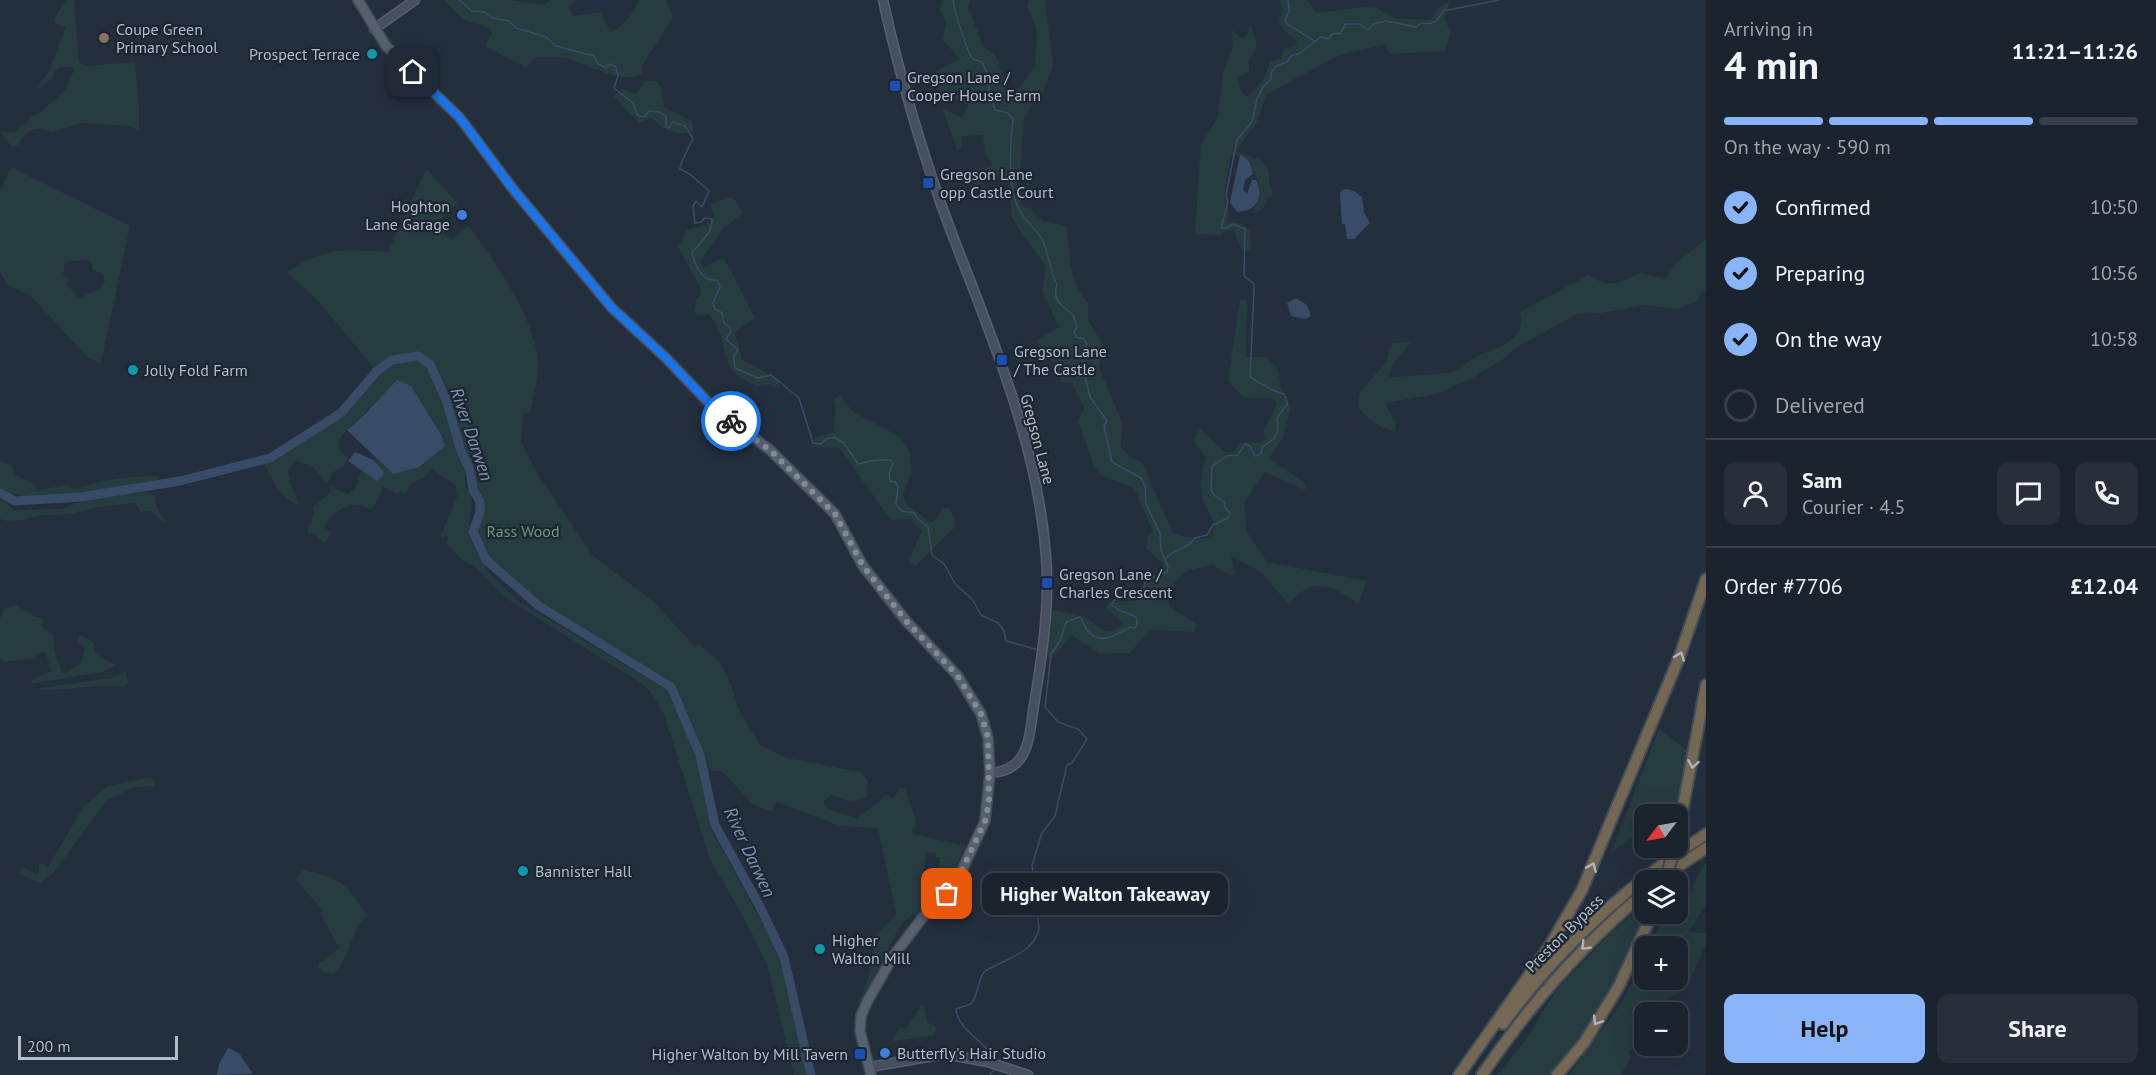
<!DOCTYPE html>
<meta charset="utf-8">
<style>
body{margin:0;font-family:"PT Sans",sans-serif;background:#282f3a;color:#f1f3f6;height:100vh;display:flex;flex-direction:column;font-size:22px;white-space:nowrap}
*{box-sizing:border-box;margin:0}
p{font-size:20px;color:#a0a4aa}
.icon{flex:none;width:33px;height:33px;fill:none;stroke:currentColor;stroke-width:2;stroke-linecap:round;stroke-linejoin:round}
.map{position:relative;flex:1;overflow:hidden}
.panel{display:flex;flex-direction:column;background:#1b232e;width:450px}
.panel>*{flex:none}
.needle{width:39px;rotate:238deg}
.controls{position:absolute;left:1634px;top:804px;display:grid;gap:12px}
.controls a{display:grid;place-items:center;width:54px;height:54px;border-radius:12px;background:#1b232e;box-shadow:0 6px 24px #0002,0 0 0 2px #39404a;font-size:30px}
.scale{position:absolute;left:18px;bottom:15px;width:160px;box-sizing:border-box;padding-left:6px;border:3px solid #b4bcc9;border-top:0;font-size:16px;line-height:21px;white-space:nowrap;color:#b4bcc9;-webkit-text-stroke:4px #1d2633;paint-order:stroke}
.pin{position:absolute;display:grid;place-items:center;width:51px;height:51px;color:#fff;margin:-26px;border-radius:12px;box-shadow:0 3px 9px #0006}
.courier{position:absolute;display:grid;place-items:center;width:60px;height:60px;margin:-30px;border:4px solid #1a73e8;border-radius:50%;background:#fff;color:#222;box-shadow:0 2px 8px #0007}
.bubble{position:absolute;height:42px;border-radius:12px;background:#1b232e;box-shadow:0 6px 24px #0002,0 0 0 2px #39404a;font-size:20px;font-weight:600;line-height:42px;text-align:center}
.overview em{font-style:normal;font-weight:600}
.overview div{display:flex;flex-direction:column-reverse}
.overview{display:flex;align-items:center;justify-content:space-between;height:102px;padding:0 18px}
h1{font-size:39px;font-weight:600;line-height:45px}
.bar{display:grid;grid-template-columns:repeat(4,1fr);gap:9px 6px;align-content:center;height:72px;padding:0 18px}
.bar i{height:8px;border-radius:4px;background:#39404a}
.bar .selected{background:#8ab4f8}
.bar p{grid-column:span 4}
.line{display:flex;align-items:center;gap:15px;padding:0 18px;border-top:2px solid #39404a}
.line div{flex:1}
.round{display:grid;place-items:center;flex:none;width:63px;height:63px;border-radius:12px;background:#282f3a}
ol{padding:0 18px;list-style:none}
li{display:flex;align-items:center;gap:18px;height:66px}
li p{margin-inline-start:auto}
li .icon{padding:6px;border-radius:50%;background:#8ab4f8;color:#111;stroke-width:4}
li:last-child{color:#a0a4aa}
li i{width:33px;height:33px;border:3px solid #39404a;border-radius:50%}
.cta{display:flex;gap:12px;margin-top:auto;padding:12px 18px}
.cta a{flex:1;height:69px;border-radius:12px;background:#8ab4f8;color:#111;font-size:24px;font-weight:600;line-height:69px;text-align:center}
.cta a+a{background:#282f3a;color:#f1f3f6}
main{display:flex;flex:1;min-height:0}
.map>svg:first-child{display:block}
.green{fill:#263c3f;fill-rule:evenodd}
.water{fill:#394c67}
.lines{fill:none;stroke-linecap:round;stroke-linejoin:round}
.stream{stroke:#394c67;stroke-width:1.5}
.river{stroke:#394c67;stroke-width:9}
.secondary-casing{stroke:#565f6c;stroke-width:11}
.primary-casing{stroke:#414a57;stroke-width:12}
.highway-casing{stroke:#434c59;stroke-width:14}
.secondary{stroke:#465061;stroke-width:8}
.primary{stroke:#56606e;stroke-width:9}
.highway{stroke:#746855;stroke-width:10}
.highway-bridge-casing{stroke:#434c59;stroke-width:14;stroke-linecap:butt}
.highway-bridge{stroke:#746855;stroke-width:10}
.oneway{stroke:#aeb4bd}
.done{stroke:#828b98;stroke-width:6;stroke-dasharray:0 10.8}
.route{stroke:#1a73e8;stroke-width:8}
.education-dot{fill:#8d6e63;stroke:#1d2633;stroke-width:2}
.culture-dot{fill:#0f9aa8;stroke:#1d2633;stroke-width:2}
.transit-dot{fill:#1a4fb4;stroke:#1d2633;stroke-width:2}
.shop-dot{fill:#3f7fe0;stroke:#1d2633;stroke-width:2}
.labels{text-anchor:middle;dominant-baseline:central;stroke-width:4.5;stroke-linejoin:round;paint-order:stroke}
.poi-label{font-size:16px;fill:#b4bcc9;stroke:#1d2633;text-anchor:start}
.street-label{font-size:16px;fill:#b4bcc9;stroke:#1d2633}
.park-label{font-size:16px;fill:#6b9a76;stroke:#1d2633}
.water-label{font-size:18px;font-style:italic;fill:#7c92b1;stroke:#1d2633}
</style>
<main>
<div class="map">
<svg width="1706" height="1075" viewBox="0 0 1706 1075">
<rect width="100%" height="100%" fill="#242f3e"/>
<path class="green" d="M66,0H74L79,62L85,66L135,62L139,108V130L130,126L81,123L52,132C37,125 25,130 18,145L11,146L0,131L15,133L21,125L26,124L31,116L39,114L66,89L74,70L72,67H60L53,72V78L35,90L49,71L66,27L56,24L54,19Z
M444,0H508L544,5L550,0H576L569,8L574,16L600,12L611,32C626,25 632,14 639,0H666L673,17L642,66V74C623,85 588,65 569,59C558,56 546,58 535,57L526,68L485,46L492,32L489,28L464,20Z
M942,0H971L968,7L983,46L997,57L1006,89L1011,93L1020,87L1035,66L1037,31L1027,6L1029,0H1045L1053,65L1043,93L1036,98L1024,119L1020,171L1016,177L1019,198L1023,207L1030,208L1043,221L1067,226C1069,253 1069,281 1088,303V320L1103,345L1099,368L1122,422L1121,447L1130,457L1142,462L1173,534C1181,535 1193,539 1201,539C1229,538 1203,504 1202,496C1200,483 1201,469 1206,458L1193,440L1200,429L1226,453L1234,452L1241,442L1261,443L1265,439L1263,432L1277,404L1272,398H1245L1228,381L1240,299L1247,300L1246,357H1267L1278,369L1281,388L1291,408L1283,438L1269,458L1306,484L1305,490L1265,472L1244,503L1247,532L1267,562L1367,581L1358,604C1333,585 1311,575 1289,605L1261,572L1231,556L1235,575L1227,574L1213,565L1186,571L1167,591L1169,606L1197,625L1194,632L1150,630L1130,653L1099,654L1072,635L1053,657H1047L1052,610C1063,612 1076,614 1086,618C1099,624 1104,642 1123,623L1106,608L1109,602L1135,601L1142,597L1147,583L1164,571L1162,562L1147,549V538L1153,532L1134,488L1100,475L1093,463L1078,421L1084,408L1072,383L1061,382L1055,365L1036,341L1059,327L1042,291L1046,266L1022,234L1012,217L1008,179L993,177L978,185L971,183L967,173L993,165L985,153L983,135L962,136L961,149L957,150L942,108L962,118L969,105L939,92L936,71L960,59L943,40L946,22L940,10Z
M1280,0H1308L1316,13L1373,6L1395,18L1430,20L1438,8L1450,1L1444,19L1451,32L1445,51L1390,54L1384,45L1339,55L1267,94L1256,124L1239,146L1238,152L1261,160L1269,171V181L1273,196L1267,198L1262,210L1254,213L1253,208L1260,201V188L1250,162L1245,157L1231,154L1224,196L1229,210L1227,224C1236,219 1244,224 1250,231L1251,251L1241,250L1234,230L1226,231L1221,235L1195,234L1201,144L1218,117L1223,73L1233,48L1232,30L1242,38L1248,35L1249,25L1252,27C1255,40 1261,49 1249,59V72L1239,77V85L1244,95L1248,96L1264,79L1270,62L1280,59L1284,49L1297,45L1296,40L1285,31L1279,22L1282,10Z
M645,81H657L661,87L664,107L692,121L694,131C676,137 664,130 652,118L639,123L613,96L622,89L637,94Z
M11,167L130,226L101,363L88,358L31,296L9,286L0,272V191ZM86,260L91,262L93,270L103,274L105,281L100,289L77,299L74,291L66,285L69,279L63,275L65,262Z
M426,169L458,203L435,224L452,240L468,226C494,259 539,324 538,367C538,382 533,398 530,413L523,414L521,442L538,474L593,556L654,602L695,647L700,644L720,663L728,677L739,710L760,745L787,758L861,772L868,781L866,798L850,801L830,795L823,802L828,809L856,818L878,803L886,794L893,799L900,788H905L916,820L913,834L965,846C951,881 944,891 917,917L913,914L900,926L887,951L892,955L865,992L856,1010L869,976L876,935L896,914L878,828L840,826L777,802L772,812L752,804L723,772L711,770L674,684L540,603L488,559L475,532L481,514V501L474,490L472,469L463,450L448,400L432,363L418,354L391,358L375,370L320,303L287,272C325,247 344,249 388,252ZM927,852L936,853V857H940L937,878L923,877Z
M733,197L743,213L724,227L700,262L705,267L722,258L728,265L755,318L735,332L742,360L778,379L780,389L766,384L756,386C749,382 737,377 732,370C719,349 727,334 708,314L699,315L694,312L696,299L701,295L699,285L678,247L687,230L706,225L714,217L710,204Z
M1706,239V288L1696,301L1678,309L1646,305L1601,313L1577,314L1517,347L1505,358L1474,377L1437,394L1385,403L1395,421L1396,432C1382,429 1364,418 1358,405L1360,393L1387,360L1391,343L1411,342L1392,365L1389,377C1404,376 1447,375 1459,370C1463,368 1465,363 1469,361C1488,348 1529,345 1520,312L1589,275C1608,289 1621,283 1640,273L1666,279L1675,264Z
M416,359L428,366L444,401L465,471V486L472,498L468,536L488,572L521,603L667,690L697,756L711,829L781,957L808,1075H794L767,965L750,929L709,857L664,714L652,694L644,685L503,596L477,569L461,559L446,542L449,540L446,535L443,538L441,535L457,497L455,485L432,469L425,477L410,484L406,494L400,491L398,494L383,487L374,506L370,509C350,499 334,510 324,527L331,532L325,544L314,534L307,533L314,511L313,507L330,493V486L347,494L355,489L362,470L377,481L384,472L373,460L374,458L393,474L369,408C360,421 346,428 338,441L340,451L348,458C346,468 338,469 330,474V480L326,482L311,465L296,461L288,471L290,483L299,503L296,504C277,495 275,481 264,465L345,414L378,373L394,362Z
M840,395L852,411L900,437L910,453L911,474L903,494L907,505L932,523L940,514L942,508H949L955,521L954,528L914,567L909,559L922,531L910,519L891,520L839,448L814,447L815,438L833,432L836,410L834,399Z
M0,461L11,465L16,475L32,483L38,490L68,485L75,489C101,479 130,476 158,476L159,481H146L145,484L78,494L24,497L0,489Z
M144,492L155,495L157,509L165,520V524L151,511L141,512L135,503L99,507L71,514L44,515L11,522L0,519V501H4L14,510L61,509L89,499Z
M16,605L36,617H41L43,621L41,626L53,635L55,653L62,672L66,673L81,663L85,648L78,642L79,634L93,642L96,654L116,665L102,672L31,684L32,680L51,671L46,653L42,652L32,658L4,662L0,659V619L4,609Z
M125,671L128,682L123,687C96,683 68,691 41,690L40,688L112,678Z
M1659,729L1688,751L1674,814H1644V827L1611,853Z
M151,777L155,786L134,787L107,800L55,871L40,883L19,874L23,867L36,874L39,873V865L42,863L48,867L84,806L108,786Z
M1706,862V905L1689,931L1706,934V944L1685,990L1656,1004L1654,1012H1644V1036L1628,1052L1631,1057L1621,1075H1569L1622,1002L1644,960V980H1677V946H1650L1665,914H1677V902L1689,899L1695,880Z
M303,870C342,878 346,884 368,916C351,928 350,957 334,974L325,973L318,966L320,962L324,961L339,948L322,917L321,909L296,879Z
M1644,904V914H1646C1623,972 1590,1026 1550,1075H1497L1524,1042L1557,989L1611,933Z
M921,1005L924,1006L928,1024L932,1023L936,1027L935,1035L894,1041L893,1037L901,1027L906,1029Z"/>
<path class="water" d="M1240,155C1250,158 1251,165 1253,174L1245,180L1243,190L1247,194L1252,180H1256C1265,198 1257,211 1237,212L1230,202Z
M1346,189L1354,191L1362,197L1364,213L1370,223L1354,239H1347L1345,224H1342L1340,194L1341,191Z
M1296,298L1307,305L1311,316L1304,319L1291,316L1287,303Z
M397,380L411,386L441,435L445,446L419,467L393,474L347,430C366,416 381,396 397,380Z
M355,452L373,460L384,472L383,476L377,481L348,461Z
M228,1048L239,1053L253,1074L217,1075L219,1064Z"/>
<g class="lines">
<path class="stream" d="M459,0L472,11L485,12L493,18L509,21L516,28L546,37L556,46L594,56L598,64L606,68L610,64L616,67L618,76L614,88L633,103L637,115L644,117L649,111L659,112L666,117V127L669,128L672,122L685,126L693,138C690,146 680,162 680,169L691,175L709,191L702,207L696,201L693,206L695,223L701,222L705,218L712,219C712,235 700,242 692,253C695,265 702,282 717,280L720,287L713,303L715,309L722,313L724,323L730,327L731,331L726,339L738,350L734,356L735,368L758,378L771,375L799,398L813,443L821,444L826,439L834,437L844,443L858,464L876,460H890L893,463L889,474L890,481L895,482L898,487L896,504L902,511L915,513L917,518L928,527L932,555L944,564L956,585L972,599L981,615L998,623L1004,631L1006,641L1039,650
M953,0C954,9 967,53 973,59C975,60 979,61 982,62L989,78V90L995,110L1008,113L1013,119C1010,142 1007,190 1020,211C1026,222 1039,232 1043,241C1049,255 1050,271 1057,285C1051,302 1064,306 1073,315L1077,327L1074,332L1076,337L1084,339L1087,344L1082,357L1084,372L1090,397L1107,421L1104,426L1112,462L1141,478L1145,486L1146,504L1160,533L1161,550L1168,567L1167,572L1146,580L1142,594L1137,597L1114,600L1112,605L1119,610L1136,617L1137,625L1135,628L1131,627C1116,634 1101,647 1087,630C1084,626 1083,621 1080,617L1066,622L1060,641L1051,654L1045,707L1058,722L1078,729L1087,739L1072,763L1067,765L1055,816L1042,833L1032,865L1039,929C1034,953 1005,959 985,971C977,980 979,994 971,1004L956,1009C958,1031 987,1042 996,1061
M1288,0L1289,11L1285,20L1287,24L1315,41
M1166,558C1174,549 1190,548 1195,538L1207,535L1213,525L1228,518L1230,513L1225,508L1224,502L1214,495L1211,490L1212,466L1227,456L1238,455L1245,444L1250,446L1255,456L1261,454L1262,447L1274,439L1278,430L1277,418L1288,403L1284,394L1272,390L1250,377L1254,290L1253,283L1244,276L1245,229L1233,224L1226,228H1221L1228,202L1226,195L1237,140L1252,122L1257,99L1263,87L1271,79V73L1276,66L1287,62L1291,56L1300,53L1321,37L1329,39L1332,34L1341,33L1345,24H1359L1368,30L1373,24L1386,21L1416,27L1421,23C1434,25 1437,22 1443,11L1499,0
M990,1075L995,1068"/>
<path class="river" d="M0,493L15,501L81,497L180,481L270,458L341,413L377,371L392,360L418,356L430,364L446,400L461,451L470,470L473,490L480,502V512L473,532L486,560L539,606L671,687L700,755L715,825L760,907L784,957L811,1075"/>
<defs>
<path id="secondary" d="M883,0C900,77 922,153 949,226C989,331 1038,443 1046,556C1050,606 1042,657 1034,705C1029,736 1030,771 990,773
M374,29L415,0
M870,1067L945,1054L988,1062L1028,1075"/>
<path id="primary" d="M358,0L386,46L460,118L513,189L612,308L665,357L708,402L771,451L835,514L863,566L907,622L957,675L981,714L988,738L990,773L985,821L955,885L923,917L894,955L868,1000L861,1016L860,1031L871,1075"/>
<path id="highway" d="M1677,839L1706,685
M1658,880L1706,848
M1503,1024C1558,948 1628,885 1706,834
M1459,1075L1549,947L1582,890L1679,658L1706,579
M1482,1075C1528,1007 1581,946 1644,893
M1557,1075L1584,1043L1619,986L1652,914"/>
</defs>
<use href="#secondary" class="secondary-casing"/>
<use href="#primary" class="primary-casing"/>
<use href="#highway" class="highway-casing"/>
<use href="#secondary" class="secondary"/>
<use href="#primary" class="primary"/>
<use href="#highway" class="highway"/>
<defs>
<path id="highway-bridge" d="M1665,880L1675,848"/>
</defs>
<use href="#highway-bridge" class="highway-bridge-casing"/>
<use href="#highway-bridge" class="highway-bridge"/>
</g>
<defs><path id="oneway-chevron" d="M-2-3.5L2.5 0L-2 3.5" fill="none" stroke-width="1.6" stroke-linecap="round" stroke-linejoin="round" transform="scale(1.5)"/></defs>
<g class="oneway">
<use href="#oneway-chevron" transform="translate(1680 656) rotate(-69)"/>
<use href="#oneway-chevron" transform="translate(1693 764) rotate(100)"/>
<use href="#oneway-chevron" transform="translate(1592 867) rotate(-67)"/>
<use href="#oneway-chevron" transform="translate(1585 946) rotate(135)"/>
<use href="#oneway-chevron" transform="translate(1597 1021) rotate(122)"/>
</g>
<g class="lines">
<path class="done" d="M731,421L771,451L835,514L863,566L907,622L957,675L981,714L988,738L989,802L985,821L955,885L947,894"/>
<path class="route" d="M413,72L460,118L513,189L612,308L665,357L708,402L731,421"/>
</g>
<circle class="education-dot" cx="104" cy="38" r="6"/>
<g class="culture-dot">
<circle cx="372" cy="54" r="6"/>
<circle cx="133" cy="370" r="6"/>
<circle cx="523" cy="871" r="6"/>
<circle cx="820" cy="949" r="6"/>
</g>
<g class="transit-dot">
<rect x="889" y="80" width="12" height="12" rx="3"/>
<rect x="922" y="177" width="12" height="12" rx="3"/>
<rect x="996" y="354" width="12" height="12" rx="3"/>
<rect x="1041" y="577" width="12" height="12" rx="3"/>
<rect x="854" y="1048" width="12" height="12" rx="3"/>
</g>
<g class="shop-dot">
<circle cx="462" cy="215" r="6"/>
<circle cx="885" cy="1053" r="6"/>
</g>
<g class="labels">
<g class="poi-label">
<text x="116" y="29">Coupe Green<tspan x="116" dy="18">Primary School</tspan></text>
<text x="360" y="54" text-anchor="end">Prospect Terrace</text>
<text x="907" y="77">Gregson Lane /<tspan x="907" dy="18">Cooper House Farm</tspan></text>
<text x="940" y="174">Gregson Lane<tspan x="940" dy="18">opp Castle Court</tspan></text>
<text x="450" y="206" text-anchor="end">Hoghton<tspan x="450" dy="18">Lane Garage</tspan></text>
<text x="1014" y="351">Gregson Lane<tspan x="1014" dy="18">/ The Castle</tspan></text>
<text x="145" y="370">Jolly Fold Farm</text>
<text x="1059" y="574">Gregson Lane /<tspan x="1059" dy="18">Charles Crescent</tspan></text>
<text x="535" y="871">Bannister Hall</text>
<text x="832" y="940">Higher<tspan x="832" dy="18">Walton Mill</tspan></text>
<text x="897" y="1053">Butterfly's Hair Studio</text>
<text x="848" y="1054" text-anchor="end">Higher Walton by Mill Tavern</text>
</g>
<g class="street-label">
<text transform="translate(1038 439) rotate(75)">Gregson Lane</text>
<text transform="translate(1564 933) rotate(-45)">Preston Bypass</text>
</g>
<g class="park-label">
<text x="523" y="531">Rass Wood</text>
</g>
<g class="water-label">
<text transform="translate(472 434) rotate(71)">River Darwen</text>
<text transform="translate(750 852) rotate(65)">River Darwen</text>
</g>
</g>
</svg>
<div class="controls">
<a><svg class="needle" viewBox="-14 -14 28 28"><path d="M0-13l5 13h-10z" fill="#e53935"/><path d="M0 13l5-13h-10z" fill="#a0a4aa"/></svg></a>
<a><svg class="icon" aria-label="layers" viewBox="0 0 24 24"><path d="M12 4l9 5-9 5-9-5zM3 14l9 5 9-5"/></svg></a>
<a>+</a>
<a>−</a>
</div>
<div class="scale">200 m</div>
<div class="pin" style="left:947px;top:894px;background:#ea580c"><svg class="icon" aria-label="bag" viewBox="0 0 24 24"><path d="M5 8h14l-1 12H6zM9 8a3 3 0 0 1 6 0"/></svg></div>
<div class="pin" style="left:413px;top:72px;background:#1f2937"><svg class="icon" aria-label="home" viewBox="0 0 24 24"><path d="M3 11l9-7 9 7M6 9v11h12V9"/></svg></div>
<div class="courier" style="left:731px;top:421px"><svg class="icon" aria-label="bike" viewBox="0 0 24 24"><circle cx="6" cy="16" r="4"/><circle cx="18" cy="16" r="4"/><path d="M6 16l4-8h5l3 8M10 8l3 8H6M13 5h3"/></svg></div>
<div class="bubble" style="left:982px;top:873px;width:246px">Higher Walton Takeaway</div>
</div>
<section class="panel">
<div class="overview"><div><h1>4 min</h1><p>Arriving in</p></div><em>11:21–11:26</em></div>
<div class="bar"><i class="selected"></i><i class="selected"></i><i class="selected"></i><i></i><p>On the way · 590 m</p></div>
<ol>
<li><svg class="icon" aria-label="check" viewBox="0 0 24 24"><path d="M5 12l5 5 9-10"/></svg>Confirmed<p>10:50</p></li>
<li><svg class="icon" aria-label="check" viewBox="0 0 24 24"><path d="M5 12l5 5 9-10"/></svg>Preparing<p>10:56</p></li>
<li><svg class="icon" aria-label="check" viewBox="0 0 24 24"><path d="M5 12l5 5 9-10"/></svg>On the way<p>10:58</p></li>
<li><i></i>Delivered</li>
</ol>
<div class="line" style="height:108px"><a class="round"><svg class="icon" aria-label="person" viewBox="0 0 24 24"><circle cx="12" cy="8" r="4"/><path d="M4 21q1-7 8-7t8 7"/></svg></a><div><b>Sam</b><p>Courier · 4.5</p></div><a class="round"><svg class="icon" aria-label="chat" viewBox="0 0 24 24"><path d="M4 5h16v11H9l-5 4z"/></svg></a><a class="round"><svg class="icon" aria-label="phone" viewBox="0 0 24 24"><path d="M5 4h4l2 5-3 2q2 4 5 5l2-3 5 2v4C11 20 4 13 5 4z"/></svg></a></div>
<div class="line" style="height:78px"><div>Order #7706</div><b>£12.04</b></div>
<div class="cta"><a>Help</a><a>Share</a></div>
</section>
</main>
